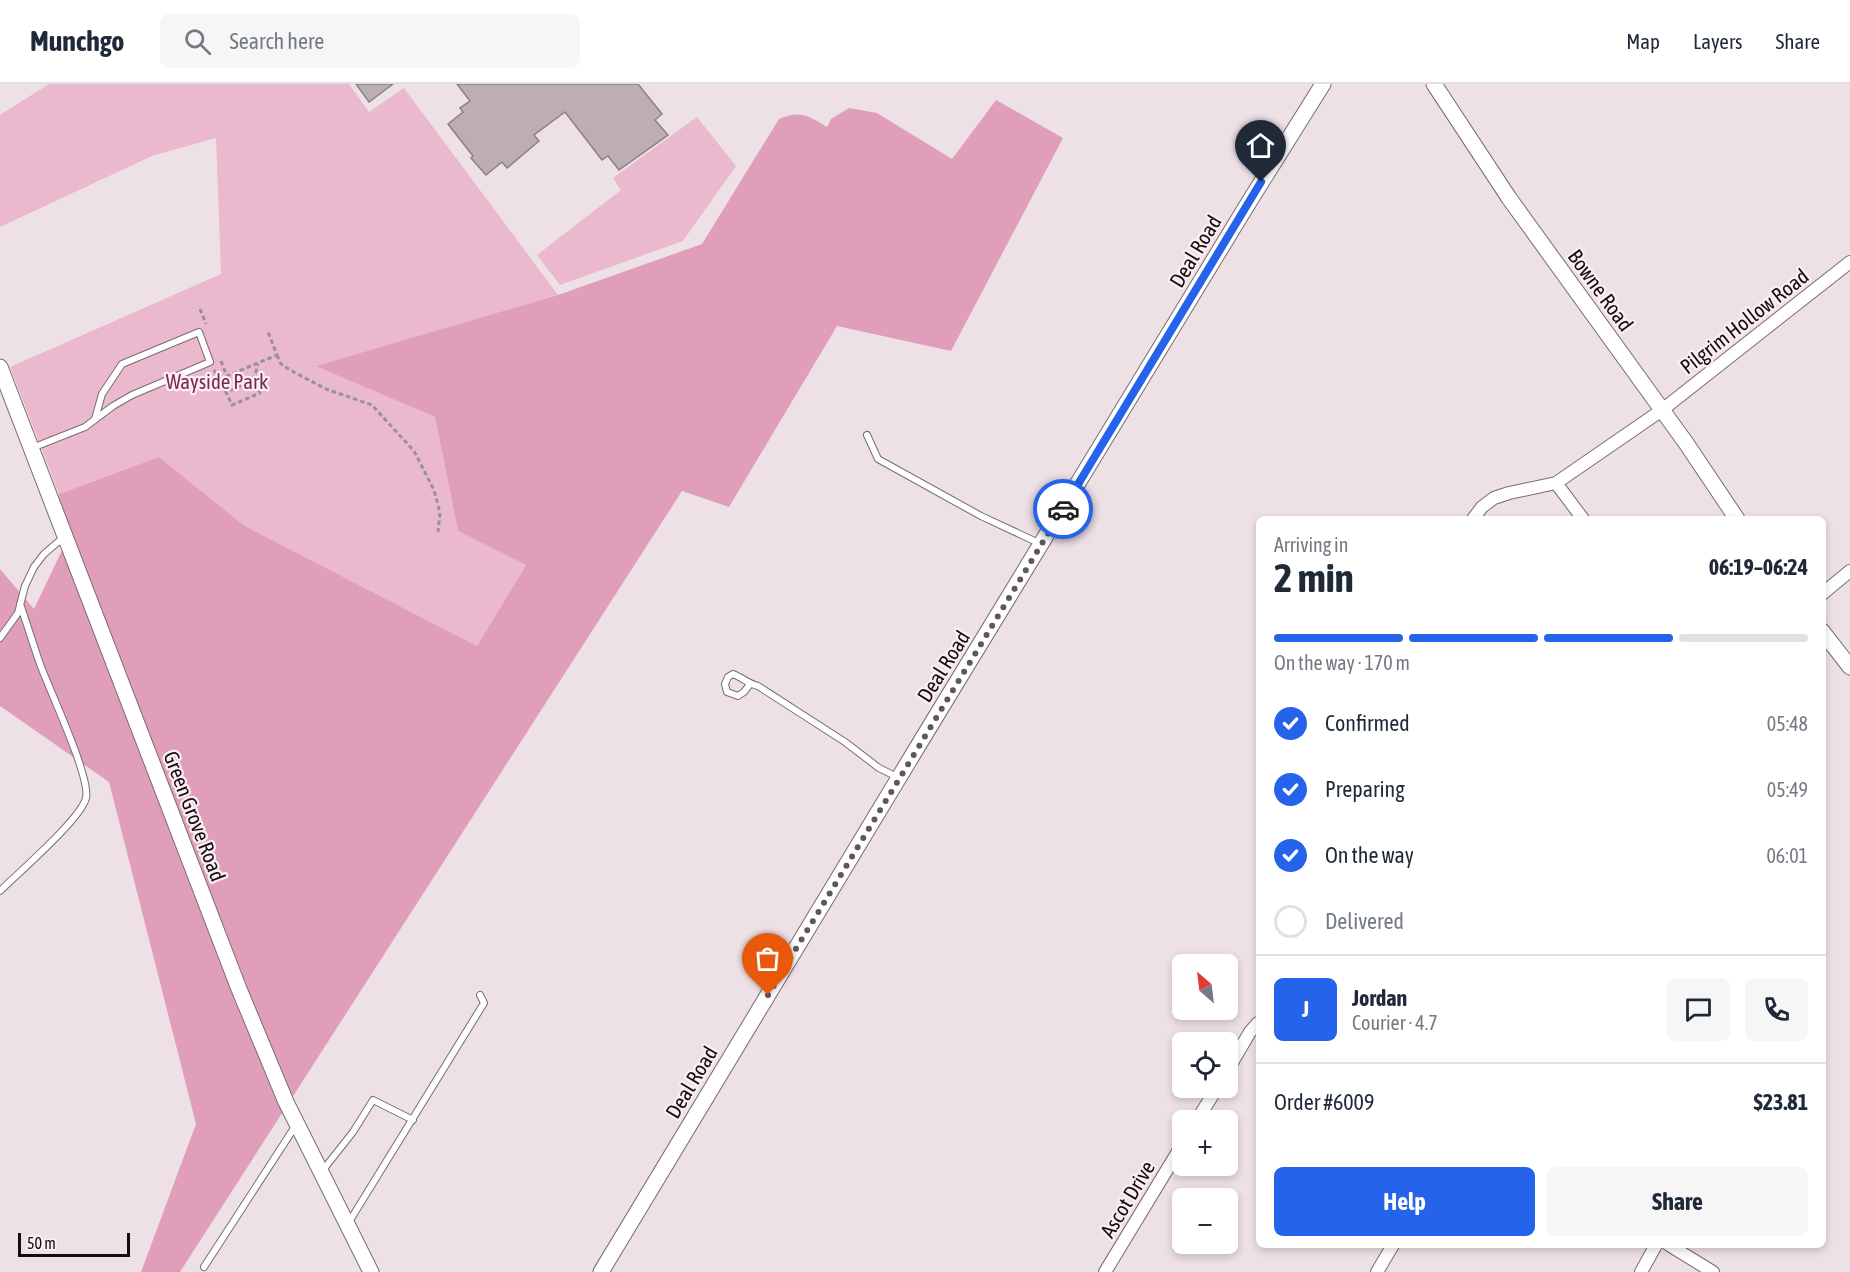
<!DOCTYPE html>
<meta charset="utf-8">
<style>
body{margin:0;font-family:"Asap Condensed",sans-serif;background:#f6f6f7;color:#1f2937;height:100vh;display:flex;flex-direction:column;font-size:22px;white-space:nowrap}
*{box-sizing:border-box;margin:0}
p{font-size:20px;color:#747a83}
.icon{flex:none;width:33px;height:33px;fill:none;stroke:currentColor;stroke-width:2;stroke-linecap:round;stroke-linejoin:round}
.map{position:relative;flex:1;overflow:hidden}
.drawer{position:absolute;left:1256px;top:432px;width:570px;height:732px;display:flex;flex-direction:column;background:#fff;border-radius:9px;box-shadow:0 3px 9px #0003}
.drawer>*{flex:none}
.needle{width:39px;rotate:332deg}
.controls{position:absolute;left:1172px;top:870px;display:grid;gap:12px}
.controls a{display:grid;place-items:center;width:66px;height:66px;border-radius:9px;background:#fff;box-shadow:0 3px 9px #0003;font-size:30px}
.scale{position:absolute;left:18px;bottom:15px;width:112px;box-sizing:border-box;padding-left:6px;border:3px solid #120e10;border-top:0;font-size:16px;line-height:21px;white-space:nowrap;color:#120e10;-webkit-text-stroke:4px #fceef3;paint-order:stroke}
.pin{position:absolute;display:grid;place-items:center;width:51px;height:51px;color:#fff;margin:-62px -26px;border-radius:50% 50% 50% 0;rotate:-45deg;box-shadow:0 0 6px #0007}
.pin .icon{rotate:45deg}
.courier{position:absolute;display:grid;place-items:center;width:60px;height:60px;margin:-30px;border:4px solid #2563eb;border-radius:50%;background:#fff;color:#222;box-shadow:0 2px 8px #0007}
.headline em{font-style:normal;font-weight:700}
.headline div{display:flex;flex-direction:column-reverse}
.headline{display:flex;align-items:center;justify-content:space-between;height:102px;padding:0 18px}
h1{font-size:39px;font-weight:700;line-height:45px}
.bar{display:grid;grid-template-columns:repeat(4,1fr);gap:9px 6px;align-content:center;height:72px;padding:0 18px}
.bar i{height:8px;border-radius:4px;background:#e0e1e3}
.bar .active{background:#2563eb}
.bar p{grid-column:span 4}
.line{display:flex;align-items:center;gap:15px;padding:0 18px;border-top:2px solid #e0e1e3}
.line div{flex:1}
.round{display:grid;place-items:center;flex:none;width:63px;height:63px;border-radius:9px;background:#f6f6f7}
ol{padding:0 18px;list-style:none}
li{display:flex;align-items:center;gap:18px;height:66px}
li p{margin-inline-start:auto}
li .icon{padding:6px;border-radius:50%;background:#2563eb;color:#fff;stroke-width:4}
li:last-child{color:#747a83}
li i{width:33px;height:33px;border:3px solid #e0e1e3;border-radius:50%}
.button{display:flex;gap:12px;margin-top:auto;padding:12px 18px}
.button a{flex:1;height:69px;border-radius:9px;background:#2563eb;color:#fff;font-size:24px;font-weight:700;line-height:69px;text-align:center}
.button a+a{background:#f6f6f7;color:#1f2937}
header{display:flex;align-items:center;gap:36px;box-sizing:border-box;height:84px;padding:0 30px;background:#fff;border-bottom:2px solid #e0e1e3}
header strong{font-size:28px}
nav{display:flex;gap:33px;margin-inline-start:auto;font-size:21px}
.search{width:420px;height:54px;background:#f6f6f7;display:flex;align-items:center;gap:15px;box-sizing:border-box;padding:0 21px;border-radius:9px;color:#747a83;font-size:22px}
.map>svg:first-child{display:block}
.green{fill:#eab9cd}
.forest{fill:#e19eba}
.building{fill:#bcaeb3;stroke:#8c8084;stroke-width:1.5}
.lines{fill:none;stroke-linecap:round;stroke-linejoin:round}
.service-casing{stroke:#786c71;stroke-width:8}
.minor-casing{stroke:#786c71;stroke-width:14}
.tertiary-casing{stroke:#786c71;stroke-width:17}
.path{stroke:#9a9194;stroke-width:3;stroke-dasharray:4.5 3;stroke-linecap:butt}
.service{stroke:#fff;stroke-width:6}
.minor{stroke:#fff;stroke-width:12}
.tertiary{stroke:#fff;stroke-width:15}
.done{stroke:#5f585b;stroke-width:6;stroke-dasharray:0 10.8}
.route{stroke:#2563eb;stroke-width:8}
.labels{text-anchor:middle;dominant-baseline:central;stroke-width:4.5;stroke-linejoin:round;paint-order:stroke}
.street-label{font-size:21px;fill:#120e10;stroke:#fceef3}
.park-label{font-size:21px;fill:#782a51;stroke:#fceef3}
</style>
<header>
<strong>Munchgo</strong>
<div class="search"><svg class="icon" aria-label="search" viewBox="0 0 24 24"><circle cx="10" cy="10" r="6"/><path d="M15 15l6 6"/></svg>Search here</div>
<nav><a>Map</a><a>Layers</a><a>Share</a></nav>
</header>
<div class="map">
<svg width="1850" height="1188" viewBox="0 0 1850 1188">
<rect width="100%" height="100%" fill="#eee1e6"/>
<path class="green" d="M49,0H349L369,28L404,4L558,211L317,282L435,333L458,447L526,481L477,562L245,442L159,373L59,410L10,283L221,190L216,54L152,72L0,143V31Z
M697,33L736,82L683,157L560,201L537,171L621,106L613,94Z"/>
<path class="forest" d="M996,16L1063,54L951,267L837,242L729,423L682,407L180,1188H141L196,1040L109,698L0,622V485L34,525L65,460L59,410L159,373L245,442L477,562L526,481L458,447L435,333L316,282L558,211L702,160L779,35C800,26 808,31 827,43L831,35L849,24L877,29L952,75Z"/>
<path class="building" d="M356,0H393L369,18Z
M457,0H638L662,30L655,36L668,51L619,86L608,72L602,76L565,28L534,51L539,57L507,84L502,78L486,91L471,74L473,72L448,40L463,28L460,24L470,17Z"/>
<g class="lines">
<defs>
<path id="service" d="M867,351L878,375L981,432L1041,460
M32,364L85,343L113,322L132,311L210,278L199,248L122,280L102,310L95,335
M0,554L18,529L25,502L34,483L44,470L65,452
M750,600L744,608L738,612L727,608L725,600L728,593L733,590C743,594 749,600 758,602L845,658L879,684L899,694
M0,807C18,789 81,735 86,714C91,694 49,605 40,580C33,560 27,540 20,520
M323,1086L353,1048L373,1016L413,1036
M349,1138L484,919L480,911
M204,1183L296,1041"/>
<path id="minor" d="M1556,399L1583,435
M1473,435L1482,423L1494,414L1509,409L1556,399L1662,326L1850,178
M1822,510L1850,487
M1227,987L1250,948L1258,939
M1197,1036L1217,1004
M1669,1161L1713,1188
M1105,1188L1182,1061
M1377,1188L1393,1161
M1641,1188L1656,1161"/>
<path id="tertiary" d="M1434,0L1509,114L1686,359L1737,435
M0,283L239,905L286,1018L371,1188
M1822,547L1850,583
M601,1188L921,657L1249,118L1323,0"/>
</defs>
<use href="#service" class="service-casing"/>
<use href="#minor" class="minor-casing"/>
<use href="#tertiary" class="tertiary-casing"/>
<path class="path" d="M200,225L206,240
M277,271L281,280L290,286L326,305L372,321L414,367L434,406L440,429L438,448
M221,277L227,292L277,271L268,248
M214,286L226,308
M255,296L226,308L232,321L260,309L254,294L258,280"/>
<use href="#service" class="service"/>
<use href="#minor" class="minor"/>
<use href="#tertiary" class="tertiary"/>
</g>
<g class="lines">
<path class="done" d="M768,911L1063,425"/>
<path class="route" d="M1063,425L1261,98"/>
</g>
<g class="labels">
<g class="street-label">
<text transform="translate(1195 167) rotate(-59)">Deal Road</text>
<text transform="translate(1601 206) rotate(54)">Bowne Road</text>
<text transform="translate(1744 237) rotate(-38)">Pilgrim Hollow Road</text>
<text transform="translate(943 582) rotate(-58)">Deal Road</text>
<text transform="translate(195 732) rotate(69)">Green Grove Road</text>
<text transform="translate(691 998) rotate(-59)">Deal Road</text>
<text transform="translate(1127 1115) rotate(-59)">Ascot Drive</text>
</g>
<g class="park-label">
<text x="217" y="297">Wayside Park</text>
</g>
</g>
</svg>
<div class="controls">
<a><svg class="needle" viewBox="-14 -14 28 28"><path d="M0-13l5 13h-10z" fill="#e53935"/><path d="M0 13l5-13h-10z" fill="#747a83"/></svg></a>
<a><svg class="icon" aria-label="locate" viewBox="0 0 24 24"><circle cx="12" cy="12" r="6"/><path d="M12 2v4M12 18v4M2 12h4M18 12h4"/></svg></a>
<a>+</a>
<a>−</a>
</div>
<div class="scale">50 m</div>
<div class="pin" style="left:768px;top:911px;background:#ea580c"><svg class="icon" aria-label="bag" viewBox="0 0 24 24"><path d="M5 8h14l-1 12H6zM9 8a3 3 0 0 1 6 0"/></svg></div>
<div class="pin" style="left:1261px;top:98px;background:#1f2937"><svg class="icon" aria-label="home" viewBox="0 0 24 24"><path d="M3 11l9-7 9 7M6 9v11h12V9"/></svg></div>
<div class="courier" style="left:1063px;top:425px"><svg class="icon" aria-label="car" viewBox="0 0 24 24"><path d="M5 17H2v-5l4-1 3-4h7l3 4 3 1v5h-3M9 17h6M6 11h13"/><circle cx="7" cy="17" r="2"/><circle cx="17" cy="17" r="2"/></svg></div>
<section class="drawer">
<div class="headline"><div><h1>2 min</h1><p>Arriving in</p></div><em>06:19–06:24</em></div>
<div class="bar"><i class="active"></i><i class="active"></i><i class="active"></i><i></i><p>On the way · 170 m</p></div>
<ol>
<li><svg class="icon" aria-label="check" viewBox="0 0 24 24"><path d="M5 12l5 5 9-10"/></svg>Confirmed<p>05:48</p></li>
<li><svg class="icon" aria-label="check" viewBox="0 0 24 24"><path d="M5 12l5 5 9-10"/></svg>Preparing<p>05:49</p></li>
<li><svg class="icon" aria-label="check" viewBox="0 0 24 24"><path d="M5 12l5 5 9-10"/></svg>On the way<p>06:01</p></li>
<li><i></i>Delivered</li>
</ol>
<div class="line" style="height:108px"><b class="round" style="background:#2563eb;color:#fff">J</b><div><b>Jordan</b><p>Courier · 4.7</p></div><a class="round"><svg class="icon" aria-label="chat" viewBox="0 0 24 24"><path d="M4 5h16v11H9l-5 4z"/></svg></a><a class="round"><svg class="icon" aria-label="phone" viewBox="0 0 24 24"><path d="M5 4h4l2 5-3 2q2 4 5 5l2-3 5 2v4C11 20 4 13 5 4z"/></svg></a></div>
<div class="line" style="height:78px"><div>Order #6009</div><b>$23.81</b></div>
<div class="button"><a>Help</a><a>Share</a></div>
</section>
</div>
